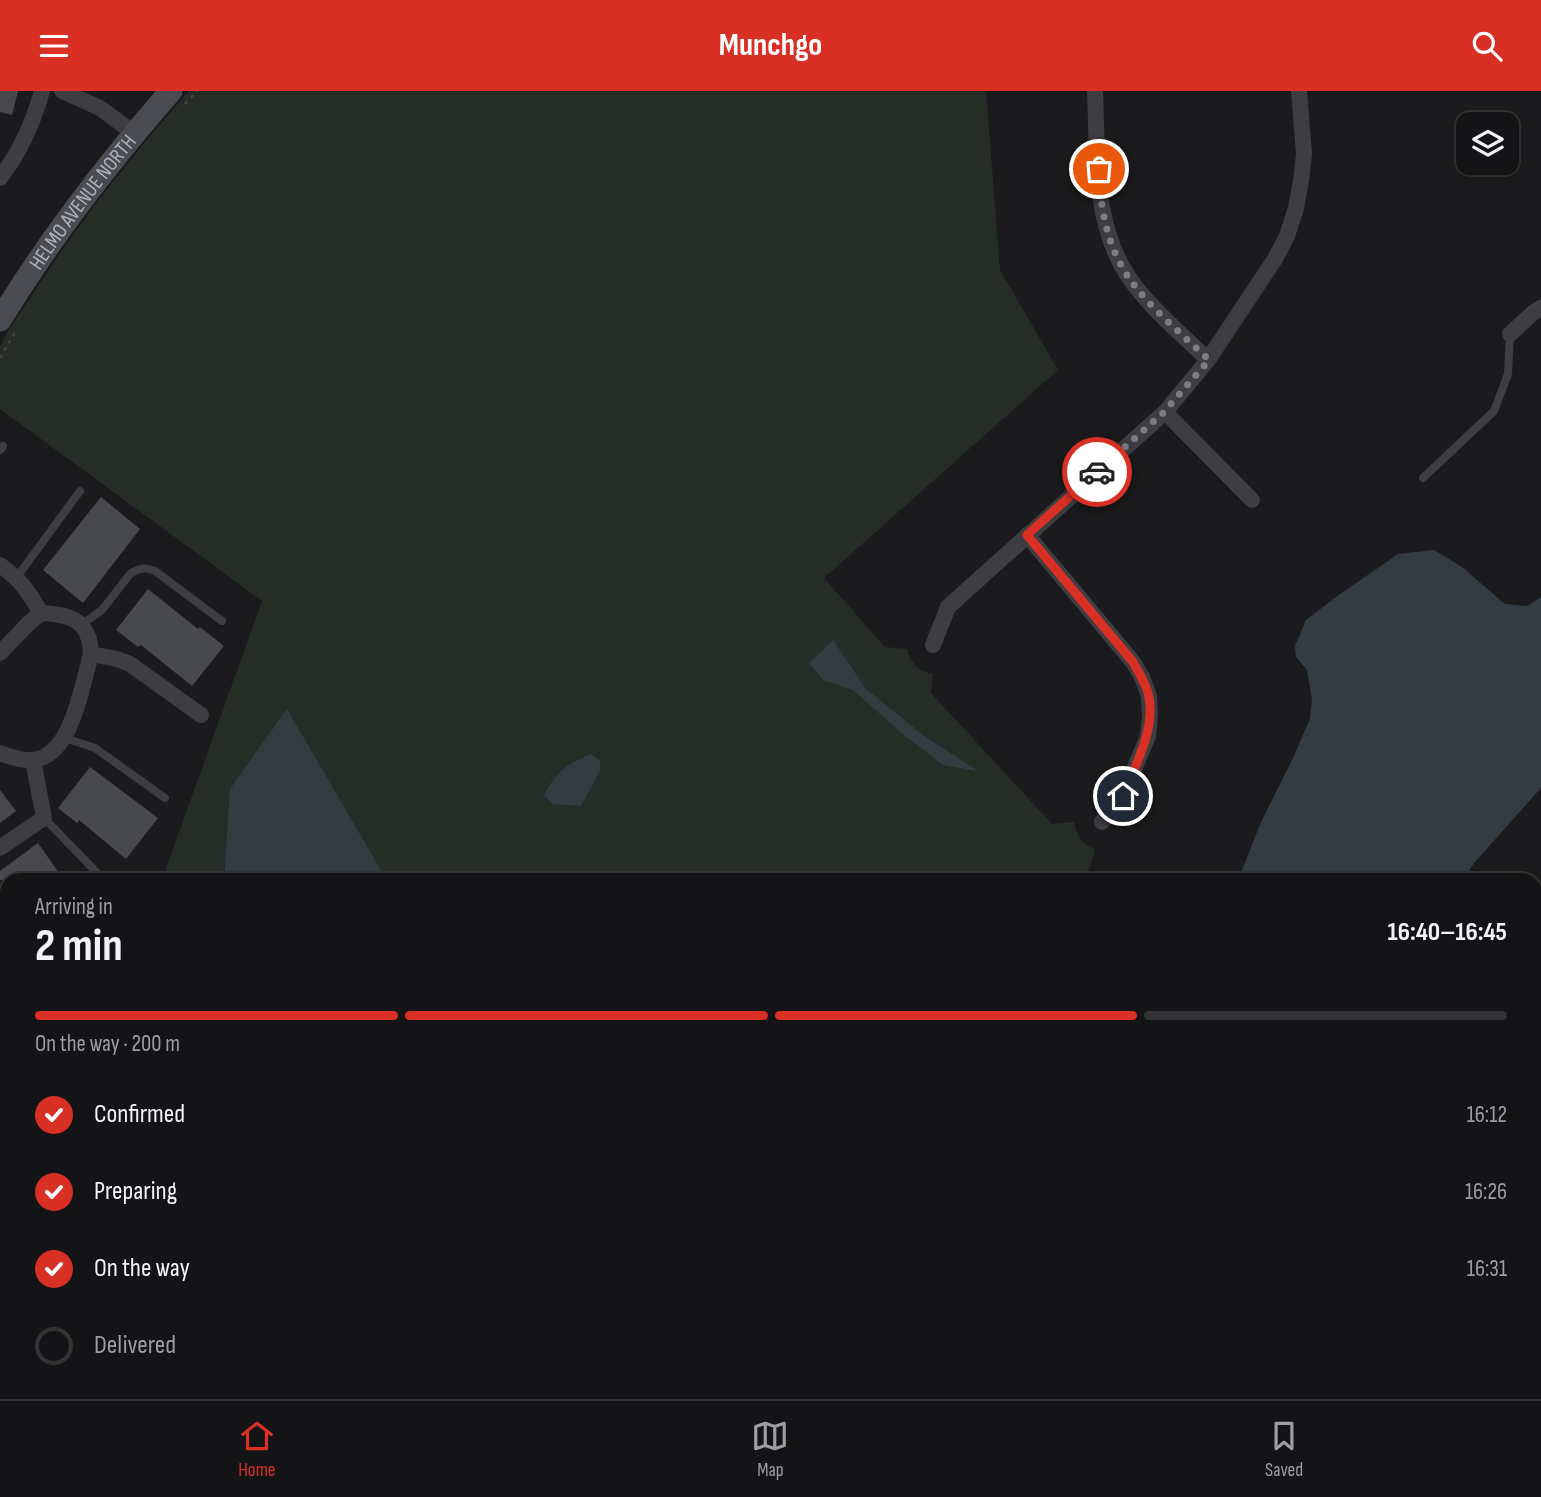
<!DOCTYPE html>
<meta charset="utf-8">
<style>
body{margin:0;font-family:"Sofia Sans Condensed",sans-serif;background:#212123;color:#f1f3f6;height:100vh;display:flex;flex-direction:column;font-size:26px;white-space:nowrap}
*{box-sizing:border-box;margin:0}
p{font-size:23px;color:#9d9ea1}
.icon{flex:none;width:38px;height:38px;fill:none;stroke:currentColor;stroke-width:2;stroke-linecap:round;stroke-linejoin:round}
.map{position:relative;flex:1;overflow:hidden}
.details{position:absolute;left:0px;top:782px;width:1542px;height:527px;display:flex;flex-direction:column;background:#141416;border-radius:21px 21px 0 0;box-shadow:0 2px 5px #0004,0 0 0 2px #333335}
.details>*{flex:none}
.controls{position:absolute;left:1456px;top:21px;display:grid;gap:14px}
.controls a{display:grid;place-items:center;width:63px;height:63px;border-radius:14px;background:#141416;box-shadow:0 2px 5px #0004,0 0 0 2px #333335;font-size:35px}
.pin{position:absolute;display:grid;place-items:center;width:60px;height:60px;color:#fff;margin:-30px;border:4px solid #fff;border-radius:50%;box-shadow:0 2px 7px #0007}
.courier{position:absolute;display:grid;place-items:center;width:70px;height:70px;margin:-35px;border:5px solid #d93025;border-radius:50%;background:#fff;color:#222;box-shadow:0 2px 9px #0007}
.headline em{font-style:normal;font-weight:700}
.headline div{display:flex;flex-direction:column-reverse}
.headline{display:flex;align-items:center;justify-content:space-between;height:119px;padding:0 35px}
h1{font-size:46px;font-weight:700;line-height:52px}
.bar{display:grid;grid-template-columns:repeat(4,1fr);gap:10px 7px;align-content:center;height:84px;padding:0 35px}
.bar i{height:9px;border-radius:5px;background:#333335}
.bar .on{background:#d93025}
.bar p{grid-column:span 4}
ol{padding:0 35px;list-style:none}
li{display:flex;align-items:center;gap:21px;height:77px}
li p{margin-inline-start:auto}
li .icon{padding:7px;border-radius:50%;background:#d93025;color:#fff;stroke-width:4}
li:last-child{color:#9d9ea1}
li i{width:38px;height:38px;border:4px solid #333335;border-radius:50%}
header{display:flex;justify-content:space-between;align-items:center;height:91px;padding:0 35px;background:#d93025;color:#fff;font-size:32px;font-weight:700}
.dock{display:flex;justify-content:space-around;align-items:center;height:98px;border-top:2px solid #333335;background:#141416;font-size:19px;color:#9d9ea1}
.dock a{display:grid;justify-items:center;gap:4px}
.dock .on{color:#d93025}
.map>svg:first-child{display:block}
.built{fill:#27272a}
.green{fill:#252d26}
.water{fill:#343c42}
.building{fill:#48494d}
.lines{fill:none;stroke-linecap:round;stroke-linejoin:round}
.path{stroke:#434448;stroke-width:2.5;stroke-dasharray:3.5 5;stroke-linecap:butt}
.lane{stroke:#3d3d42;stroke-width:8}
.street{stroke:#3d3d42;stroke-width:16}
.secondary{stroke:#4b4c51;stroke-width:23}
.done{stroke:#7b7e84;stroke-width:7;stroke-dasharray:0 12.6}
.route{stroke:#d93025;stroke-width:9}
.labels{text-anchor:middle;dominant-baseline:central;stroke-width:7;stroke-linejoin:round;paint-order:stroke}
.street-label{font-size:21px;fill:#afb3bb;stroke:#161618}
</style>
<header><svg class="icon" aria-label="menu" viewBox="0 0 24 24"><path d="M4 6h16M4 12h16M4 18h16"/></svg>Munchgo<svg class="icon" aria-label="search" viewBox="0 0 24 24"><circle cx="10" cy="10" r="6"/><path d="M15 15l6 6"/></svg></header>
<div class="map">
<svg width="1541" height="1308" viewBox="0 0 1541 1308">
<rect width="100%" height="100%" fill="#1b1b1d"/>
<path class="built" d="M6,976L7,1302H236V1308H0V981Z"/>
<path class="green" d="M189,0H986L1000,179L1058,279L824,487L885,556L907,558C910,571 919,581 933,583L931,602L1052,733L1074,731C1076,744 1082,753 1095,758L1088,785L1089,789H162L262,510L0,318V255L10,237L62,159L100,107L149,46Z
M1541,1099V1308H949L946,1302H1535V1103Z
M273,1302H688L692,1308H277Z"/>
<path class="water" d="M1434,459L1462,476L1505,513L1527,515L1541,506V697L1475,771L1462,789H1238L1261,731L1293,667L1310,628L1312,608L1307,579L1296,566L1295,555L1306,529L1336,506L1398,463Z
M833,549L866,598L923,644L978,680L943,674L905,645L853,599L823,589L809,572Z
M287,618L382,781L378,789H224L230,698Z
M591,663L600,670V680L581,715L553,713L544,704C556,681 567,673 591,663Z"/>
<path class="building" d="M0,0H18L12,24L0,21Z
M101,406L140,438L83,512L43,479Z
M148,498L198,538L200,536L224,555L192,595L141,554L138,556L116,539Z
M90,676L158,727L126,768L79,729L77,732L58,717Z
M0,699L16,720L0,732Z
M38,752L64,789H0V780Z"/>
<g class="lines">
<path class="path" d="M185,13L197,0
M0,267L16,240
M0,910L7,920
M289,1302L293,1308"/>
<path class="lane" d="M0,359L3,355
M1423,387L1494,320L1508,283L1510,243
M17,486L80,400
M81,534L102,519L130,483C139,477 145,476 155,480L222,530
M65,647L95,657L165,707
M44,727L104,789
M6,861L7,860
M0,1016L7,1011
M0,1065L7,1075
M0,1261L7,1271
M0,1303L4,1308
M106,1308L114,1302"/>
<path class="street" d="M62,0L100,17L134,42
M1095,0C1098,62 1092,134 1130,188C1151,218 1182,243 1208,269
M0,87C21,60 33,32 42,0
M1510,243L1534,221L1541,217
M1165,321L1252,409
M1027,444L1133,571L1142,586L1149,605L1150,625L1148,645L1123,705L1102,731
M0,474C21,489 28,500 41,522
M933,554L948,516L1165,321L1208,269L1275,168L1287,145L1296,117L1301,90L1304,63L1299,0
M0,562L29,532L41,522C71,523 90,530 91,563C82,594 72,665 33,669C22,670 10,666 0,662
M91,563L117,568L130,573L201,624
M0,757L44,727L33,669
M1535,934L1541,925
M818,1302L822,1308"/>
<g class="secondary">
<path id="s1" d="M0,229C50,147 108,72 171,0"/>
<path d="M0,947L7,957"/>
<path d="M254,1302L259,1308"/>
</g>
</g>
<g class="lines">
<path class="done" d="M1097,381L1164,321L1209,269C1184,245 1148,215 1129,187C1107,155 1100,117 1099,78"/>
<path class="route" d="M1097,381L1027,444L1133,571C1139,582 1147,594 1149,606C1155,641 1135,674 1123,705"/>
</g>
<g class="labels">
<g class="street-label">
<text stroke="none"><textPath href="#s1" startOffset="144">HELMO AVENUE NORTH</textPath></text>
</g>
</g>
</svg>
<div class="controls">
<a><svg class="icon" aria-label="layers" viewBox="0 0 24 24"><path d="M12 4l9 5-9 5-9-5zM3 14l9 5 9-5"/></svg></a>
</div>
<div class="pin" style="left:1099px;top:78px;background:#ea580c"><svg class="icon" aria-label="bag" viewBox="0 0 24 24"><path d="M5 8h14l-1 12H6zM9 8a3 3 0 0 1 6 0"/></svg></div>
<div class="pin" style="left:1123px;top:705px;background:#1f2937"><svg class="icon" aria-label="home" viewBox="0 0 24 24"><path d="M3 11l9-7 9 7M6 9v11h12V9"/></svg></div>
<div class="courier" style="left:1097px;top:381px"><svg class="icon" aria-label="car" viewBox="0 0 24 24"><path d="M5 17H2v-5l4-1 3-4h7l3 4 3 1v5h-3M9 17h6M6 11h13"/><circle cx="7" cy="17" r="2"/><circle cx="17" cy="17" r="2"/></svg></div>
<section class="details">
<div class="headline"><div><h1>2 min</h1><p>Arriving in</p></div><em>16:40–16:45</em></div>
<div class="bar"><i class="on"></i><i class="on"></i><i class="on"></i><i></i><p>On the way · 200 m</p></div>
<ol>
<li><svg class="icon" aria-label="check" viewBox="0 0 24 24"><path d="M5 12l5 5 9-10"/></svg>Confirmed<p>16:12</p></li>
<li><svg class="icon" aria-label="check" viewBox="0 0 24 24"><path d="M5 12l5 5 9-10"/></svg>Preparing<p>16:26</p></li>
<li><svg class="icon" aria-label="check" viewBox="0 0 24 24"><path d="M5 12l5 5 9-10"/></svg>On the way<p>16:31</p></li>
<li><i></i>Delivered</li>
</ol>
</section>
</div>
<nav class="dock">
<a class="on"><svg class="icon" aria-label="home" viewBox="0 0 24 24"><path d="M3 11l9-7 9 7M6 9v11h12V9"/></svg>Home</a>
<a><svg class="icon" aria-label="map" viewBox="0 0 24 24"><path d="M3 6l6-2 6 2 6-2v14l-6 2-6-2-6 2zM9 4v14M15 6v14"/></svg>Map</a>
<a><svg class="icon" aria-label="saved" viewBox="0 0 24 24"><path d="M7 4h10v16l-5-4-5 4z"/></svg>Saved</a>
</nav>
